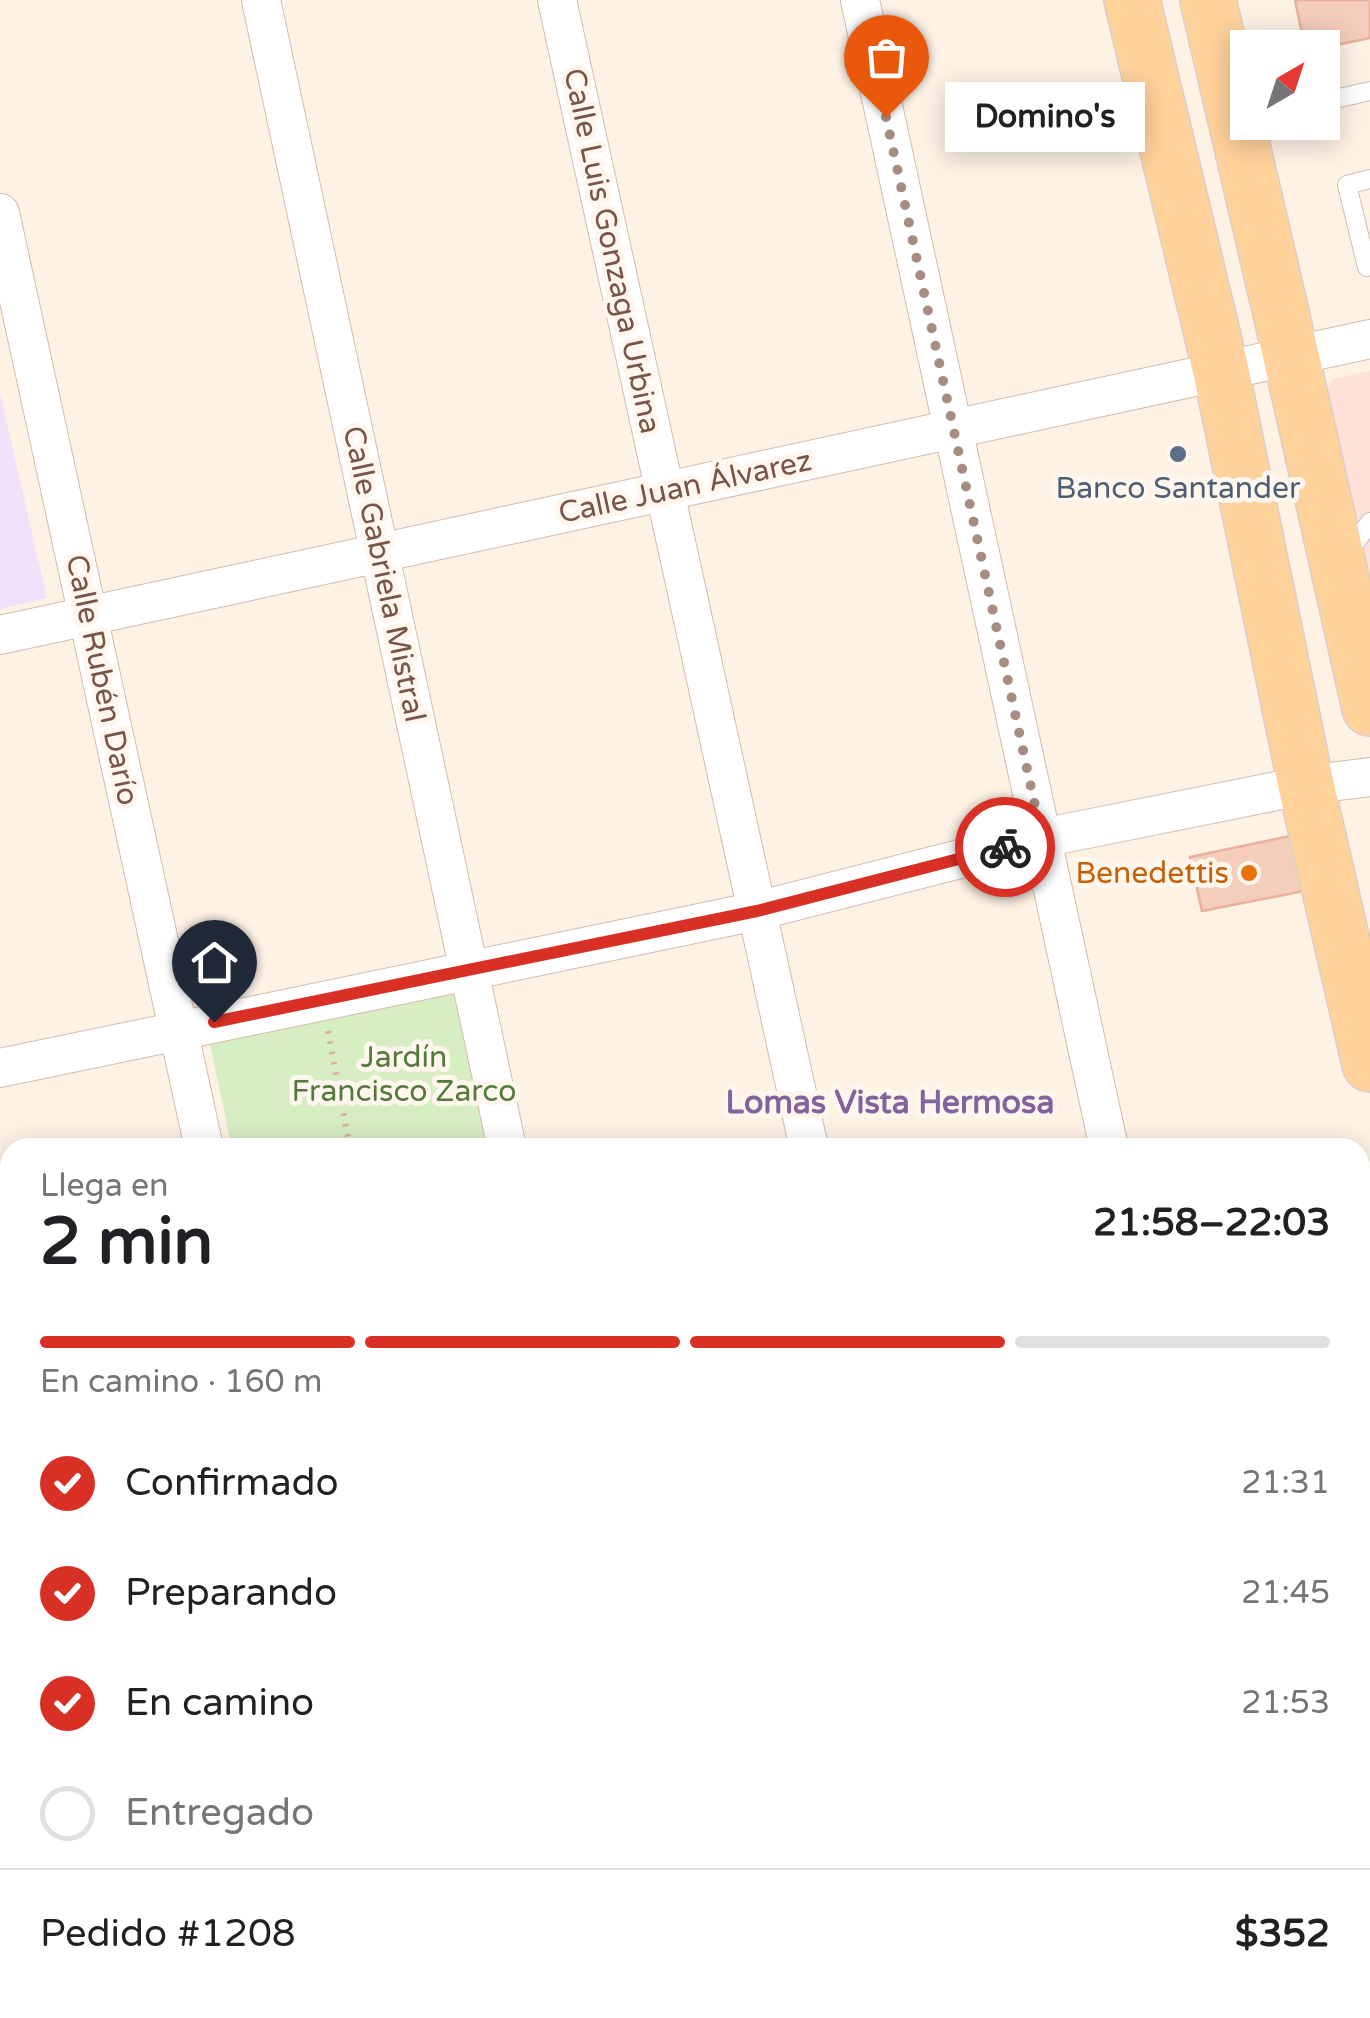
<!DOCTYPE html>
<html lang="es">
<meta charset="utf-8">
<style>
body{margin:0;font-family:"Varela Round",sans-serif;background:#f6f6f6;color:#202124;height:100vh;display:flex;flex-direction:column;font-size:38px;white-space:nowrap}
*{box-sizing:border-box;margin:0}
p{font-size:32px;color:#757577}
.icon{flex:none;width:55px;height:55px;fill:none;stroke:currentColor;stroke-width:2;stroke-linecap:round;stroke-linejoin:round}
.map{position:relative;flex:1;overflow:hidden}
.side{position:absolute;left:0px;top:1138px;width:1370px;height:882px;display:flex;flex-direction:column;background:#fff;border-radius:30px 30px 0 0;box-shadow:0 5px 25px #0003}
.side>*{flex:none}
.needle{width:65px;rotate:39deg}
.tools{position:absolute;left:1230px;top:30px;display:grid;gap:20px}
.tools a{display:grid;place-items:center;width:110px;height:110px;border-radius:0px;background:#fff;box-shadow:0 5px 25px #0003;font-size:50px}
.pin{position:absolute;display:grid;place-items:center;width:85px;height:85px;color:#fff;margin:-102px -42px;border-radius:50% 50% 50% 0;rotate:-45deg;box-shadow:0 0 10px #0007}
.pin .icon{rotate:45deg}
.courier{position:absolute;display:grid;place-items:center;width:100px;height:100px;margin:-50px;border:8px solid #d93025;border-radius:50%;background:#fff;color:#222;box-shadow:0 2px 12px #0007}
.bubble{position:absolute;height:70px;border-radius:0px;background:#fff;box-shadow:0 5px 25px #0003;font-size:32px;font-weight:700;line-height:70px;text-align:center}
.overview em{font-style:normal;font-weight:700}
.overview div{display:flex;flex-direction:column-reverse}
.overview{display:flex;align-items:center;justify-content:space-between;height:170px;padding:0 40px}
h1{font-size:65px;font-weight:700;line-height:75px}
.bar{display:grid;grid-template-columns:repeat(4,1fr);gap:15px 10px;align-content:center;height:120px;padding:0 40px}
.bar i{height:12px;border-radius:8px;background:#e0e0e0}
.bar .selected{background:#d93025}
.bar p{grid-column:span 4}
.line{display:flex;align-items:center;gap:25px;padding:0 40px;border-top:2px solid #e0e0e0}
.line div{flex:1}
ol{padding:0 40px;list-style:none}
li{display:flex;align-items:center;gap:30px;height:110px}
li p{margin-inline-start:auto}
li .icon{padding:10px;border-radius:50%;background:#d93025;color:#fff;stroke-width:4}
li:last-child{color:#757577}
li i{width:55px;height:55px;border:5px solid #e0e0e0;border-radius:50%}
.map>svg:first-child{display:block}
.commercial{fill:#ffe1d8}
.education{fill:#efe2fa}
.green{fill:#d7edc2}
.building{fill:#f5cdbb;stroke:#e9b19a;stroke-width:2.5}
.lines{fill:none;stroke-linecap:round;stroke-linejoin:round}
.lane-casing{stroke:#d3bbad;stroke-width:20}
.street-casing{stroke:#d3bbad;stroke-width:40}
.secondary-casing{stroke:#d6baaa;stroke-width:55}
.primary-casing{stroke:#d9cfcc;stroke-width:58}
.path{stroke:#dab09e;stroke-width:6;stroke-dasharray:2.5 8;stroke-linecap:butt}
.lane{stroke:#fff;stroke-width:18}
.street{stroke:#fff;stroke-width:38}
.secondary{stroke:#fff;stroke-width:52}
.primary{stroke:#ffd19b;stroke-width:55}
.done{stroke:#a88c7f;stroke-width:10;stroke-dasharray:0 18}
.route{stroke:#d93025;stroke-width:12}
.service-dot{fill:#5c6f8a;stroke:#fff6ed;stroke-width:4}
.food-dot{fill:#e8710a;stroke:#fff6ed;stroke-width:4}
.labels{text-anchor:middle;dominant-baseline:central;stroke-width:10;stroke-linejoin:round;paint-order:stroke}
.street-label{font-size:30px;fill:#795548;stroke:#fff6ed}
.service-label{font-size:30px;fill:#4e5e75;stroke:#fff6ed}
.food-label{font-size:30px;fill:#c56008;stroke:#fff6ed;text-anchor:end}
.park-label{font-size:30px;fill:#537a3c;stroke:#fff6ed}
.neighbourhood-label{font-size:32px;font-weight:bold;fill:#84639d;stroke:#fff6ed}
</style>
<div class="map">
<svg width="1370" height="2018" viewBox="0 0 1370 2018">
<rect width="100%" height="100%" fill="#fef2e5"/>
<path class="commercial" d="M1370,371V597L1324,395L1333,379Z"/>
<path class="education" d="M0,393L47,598L0,609Z"/>
<path class="green" d="M460,987L495,1147H232L209,1041Z"/>
<path class="building" d="M1295,0H1370V38L1322,48H1305Z
M1295,835L1309,890L1202,911L1190,857Z
M1370,1650V1779L1366,1780L1360,1754V1652Z"/>
<g class="lines">
<defs>
<path id="lane" d="M1322,102L1370,91
M1370,179L1347,185L1367,267L1370,266
M1347,554L1370,522"/>
<path id="street" d="M261,0L507,1148
M557,0L809,1148
M860,0L1109,1148
M0,213L204,1148
M0,635L1370,339
M0,1068L757,911L1042,838L1306,785L1370,777
M1360,1248L1370,1246
M0,1548L10,1546
M0,1648L10,1695
M77,2010L79,2018
M392,2010L394,2018
M692,2010L694,2018
M999,2010L1000,2018
M1297,2010L1298,2018"/>
<path id="secondary" d="M1360,1830L1370,1828
M1360,1897L1370,1895
M498,2018L535,2010
M800,2018L837,2010"/>
<path id="primary" d="M1132,0L1221,371L1306,785L1370,1064
M1208,0L1291,356L1370,708"/>
</defs>
<use href="#lane" class="lane-casing"/>
<use href="#street" class="street-casing"/>
<use href="#secondary" class="secondary-casing"/>
<use href="#primary" class="primary-casing"/>
<path class="path" d="M328,1031L350,1148"/>
<use href="#lane" class="lane"/>
<use href="#street" class="street"/>
<use href="#secondary" class="secondary"/>
<use href="#primary" class="primary"/>
</g>
<g class="lines">
<path class="done" d="M886,117L1042,838L1005,847"/>
<path class="route" d="M214,1022L757,911L1005,847"/>
</g>
<circle class="service-dot" cx="1178" cy="454" r="10"/>
<circle class="food-dot" cx="1249" cy="873" r="10"/>
<g class="labels">
<g class="street-label">
<text transform="translate(612 251) rotate(78)">Calle Luis Gonzaga Urbina</text>
<text transform="translate(685 487) rotate(-12)">Calle Juan Álvarez</text>
<text transform="translate(384 574) rotate(78)">Calle Gabriela Mistral</text>
<text transform="translate(102 680) rotate(78)">Calle Rubén Darío</text>
</g>
<g class="service-label">
<text x="1178" y="488">Banco Santander</text>
</g>
<g class="food-label">
<text x="1229" y="873">Benedettis</text>
</g>
<g class="park-label">
<text x="404" y="1057">Jardín<tspan x="404" dy="34">Francisco Zarco</tspan></text>
</g>
<g class="neighbourhood-label">
<text x="890" y="1103">Lomas Vista Hermosa</text>
</g>
</g>
</svg>
<div class="tools">
<a><svg class="needle" viewBox="-14 -14 28 28"><path d="M0-13l5 13h-10z" fill="#e53935"/><path d="M0 13l5-13h-10z" fill="#757577"/></svg></a>
</div>
<div class="pin" style="left:886px;top:117px;background:#ea580c"><svg class="icon" aria-label="bag" viewBox="0 0 24 24"><path d="M5 8h14l-1 12H6zM9 8a3 3 0 0 1 6 0"/></svg></div>
<div class="pin" style="left:214px;top:1022px;background:#1f2937"><svg class="icon" aria-label="home" viewBox="0 0 24 24"><path d="M3 11l9-7 9 7M6 9v11h12V9"/></svg></div>
<div class="courier" style="left:1005px;top:847px"><svg class="icon" aria-label="bike" viewBox="0 0 24 24"><circle cx="6" cy="16" r="4"/><circle cx="18" cy="16" r="4"/><path d="M6 16l4-8h5l3 8M10 8l3 8H6M13 5h3"/></svg></div>
<div class="bubble" style="left:945px;top:82px;width:200px">Domino's</div>
<section class="side">
<div class="overview"><div><h1>2 min</h1><p>Llega en</p></div><em>21:58–22:03</em></div>
<div class="bar"><i class="selected"></i><i class="selected"></i><i class="selected"></i><i></i><p>En camino · 160 m</p></div>
<ol>
<li><svg class="icon" aria-label="check" viewBox="0 0 24 24"><path d="M5 12l5 5 9-10"/></svg>Confirmado<p>21:31</p></li>
<li><svg class="icon" aria-label="check" viewBox="0 0 24 24"><path d="M5 12l5 5 9-10"/></svg>Preparando<p>21:45</p></li>
<li><svg class="icon" aria-label="check" viewBox="0 0 24 24"><path d="M5 12l5 5 9-10"/></svg>En camino<p>21:53</p></li>
<li><i></i>Entregado</li>
</ol>
<div class="line" style="height:130px"><div>Pedido #1208</div><b>$352</b></div>
</section>
</div>
